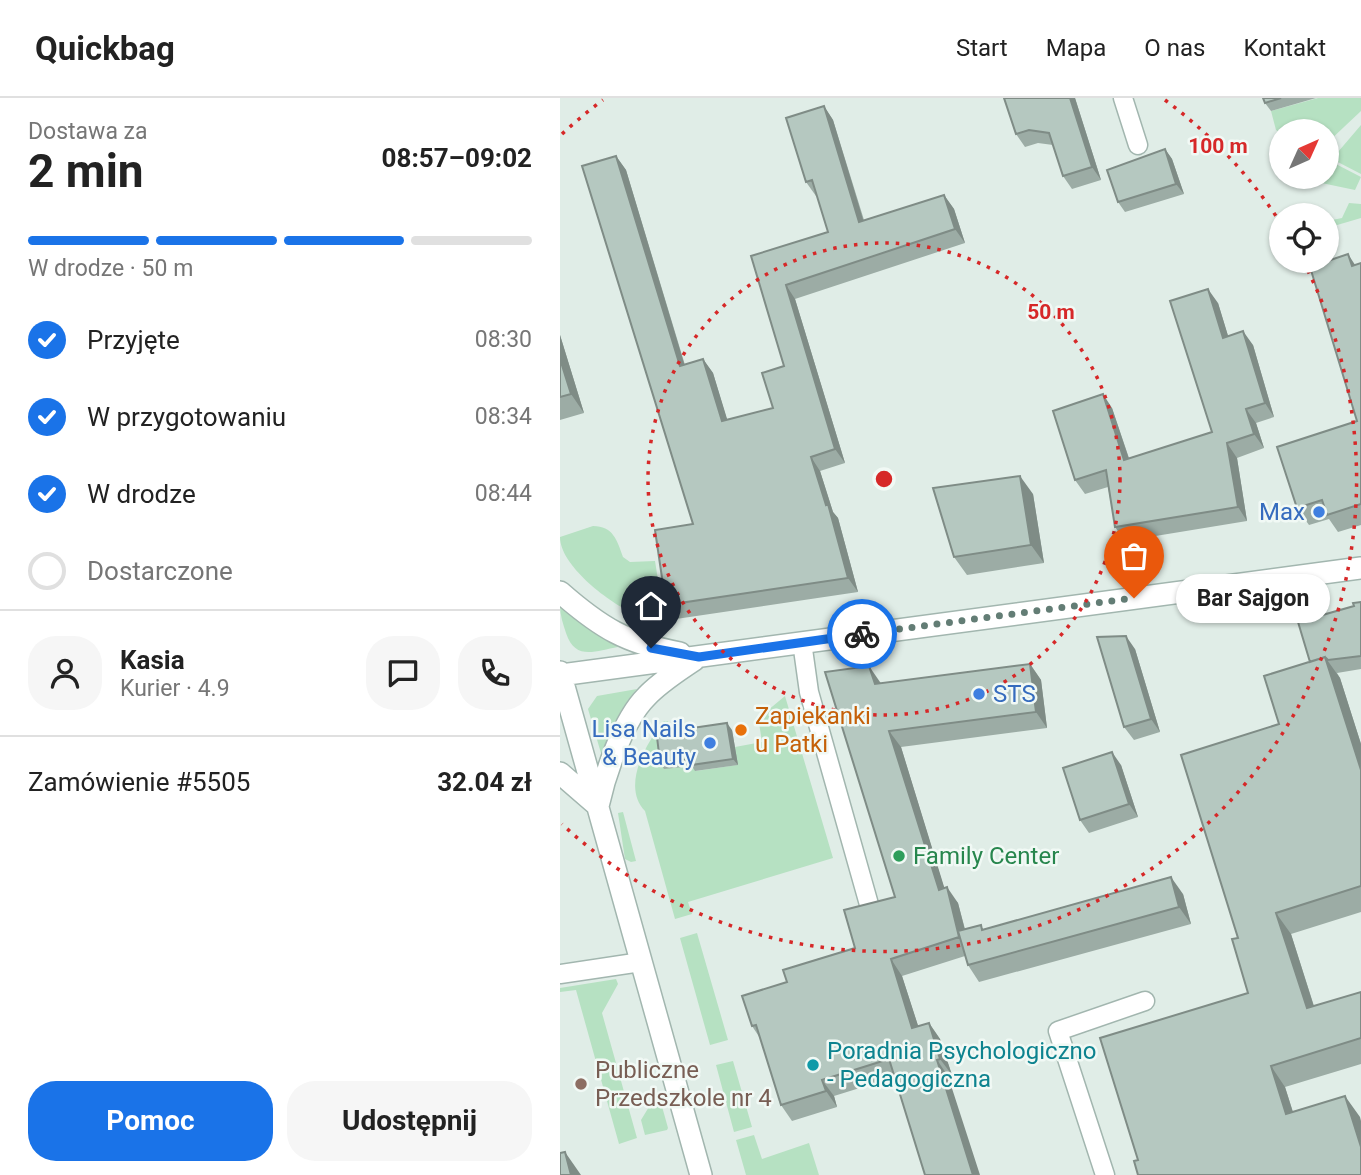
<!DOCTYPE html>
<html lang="pl">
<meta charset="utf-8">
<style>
body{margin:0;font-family:Roboto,sans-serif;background:#f6f6f6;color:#222;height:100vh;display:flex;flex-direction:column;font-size:26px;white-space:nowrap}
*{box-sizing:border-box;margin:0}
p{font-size:23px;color:#767676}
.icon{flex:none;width:38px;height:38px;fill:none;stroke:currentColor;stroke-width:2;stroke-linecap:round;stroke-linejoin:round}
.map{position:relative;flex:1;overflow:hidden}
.drawer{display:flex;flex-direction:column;background:#fff;width:560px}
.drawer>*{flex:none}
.needle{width:46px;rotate:45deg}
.fabs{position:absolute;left:709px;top:21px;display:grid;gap:14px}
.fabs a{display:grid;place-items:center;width:70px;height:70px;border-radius:50%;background:#fff;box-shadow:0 2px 5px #0004;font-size:35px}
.pin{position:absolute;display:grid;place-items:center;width:60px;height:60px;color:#fff;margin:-72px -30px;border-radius:50% 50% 50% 0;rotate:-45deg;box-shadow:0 0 7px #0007}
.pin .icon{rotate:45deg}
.courier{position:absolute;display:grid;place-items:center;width:70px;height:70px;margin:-35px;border:5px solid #1a73e8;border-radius:50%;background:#fff;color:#222;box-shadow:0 2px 9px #0007}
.bubble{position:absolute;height:49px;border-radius:24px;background:#fff;box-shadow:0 2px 5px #0004;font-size:23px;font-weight:700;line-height:49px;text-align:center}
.headline em{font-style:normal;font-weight:700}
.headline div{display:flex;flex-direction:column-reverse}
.headline{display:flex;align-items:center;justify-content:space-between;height:119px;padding:0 28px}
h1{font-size:46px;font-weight:700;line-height:52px}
.bar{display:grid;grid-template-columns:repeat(4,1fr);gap:10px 7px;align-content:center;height:84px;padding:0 28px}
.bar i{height:9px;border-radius:5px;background:#e0e0e0}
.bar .selected{background:#1a73e8}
.bar p{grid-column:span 4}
.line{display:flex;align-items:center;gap:18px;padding:0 28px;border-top:2px solid #e0e0e0}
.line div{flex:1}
.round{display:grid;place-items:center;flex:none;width:74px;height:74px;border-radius:28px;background:#f6f6f6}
ol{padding:0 28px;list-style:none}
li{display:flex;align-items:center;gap:21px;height:77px}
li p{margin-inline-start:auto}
li .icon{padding:7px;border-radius:50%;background:#1a73e8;color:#fff;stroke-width:4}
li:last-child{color:#767676}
li i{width:38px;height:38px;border:4px solid #e0e0e0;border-radius:50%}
.cta{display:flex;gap:14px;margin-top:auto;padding:14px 28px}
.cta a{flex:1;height:80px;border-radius:28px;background:#1a73e8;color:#fff;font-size:28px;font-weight:700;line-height:80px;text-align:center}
.cta a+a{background:#f6f6f6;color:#222}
header{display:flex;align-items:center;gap:42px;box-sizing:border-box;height:98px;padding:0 35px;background:#fff;border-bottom:2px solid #e0e0e0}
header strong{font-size:33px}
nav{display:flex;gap:38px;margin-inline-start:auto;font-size:24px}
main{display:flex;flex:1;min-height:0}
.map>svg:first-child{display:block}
.green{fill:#b6e1c2}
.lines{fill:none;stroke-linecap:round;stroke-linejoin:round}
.service-casing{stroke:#a2b6af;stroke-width:21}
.minor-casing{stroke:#a2b6af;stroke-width:24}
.service{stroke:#fff;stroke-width:18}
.minor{stroke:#fff;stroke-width:21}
.wall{fill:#9caca5}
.shaded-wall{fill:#7f8c86}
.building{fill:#b5c8c0;stroke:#7f8c86;stroke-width:2}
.done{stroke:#637d75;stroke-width:7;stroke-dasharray:0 12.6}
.route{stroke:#1a73e8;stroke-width:9}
.ring{fill:none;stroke:#d62828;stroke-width:3.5;stroke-dasharray:3.5 7}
.shop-dot{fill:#3f7fe0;stroke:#f1f9f5;stroke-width:2.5}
.food-dot{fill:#e8710a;stroke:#f1f9f5;stroke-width:2.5}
.leisure-dot{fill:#2e9e5b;stroke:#f1f9f5;stroke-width:2.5}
.culture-dot{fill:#0f9aa8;stroke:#f1f9f5;stroke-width:2.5}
.education-dot{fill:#8d6e63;stroke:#f1f9f5;stroke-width:2.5}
.labels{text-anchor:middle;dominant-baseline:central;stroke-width:5;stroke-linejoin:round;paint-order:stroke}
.shop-label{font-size:24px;fill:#366cbe;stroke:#f1f9f5;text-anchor:end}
.food-label{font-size:24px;fill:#c56008;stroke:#f1f9f5;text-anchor:start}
.leisure-label{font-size:24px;fill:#27864d;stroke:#f1f9f5;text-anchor:start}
.culture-label{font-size:24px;fill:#0d838f;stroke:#f1f9f5;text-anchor:start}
.education-label{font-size:24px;fill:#785e54;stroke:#f1f9f5;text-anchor:start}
.centre{fill:#d62828;stroke:#f1f9f5;stroke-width:3.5}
.ring-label{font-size:21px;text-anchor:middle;font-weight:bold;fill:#d62828;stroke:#f1f9f5;stroke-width:5;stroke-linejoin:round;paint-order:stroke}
</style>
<header>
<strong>Quickbag</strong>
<nav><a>Start</a><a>Mapa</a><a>O nas</a><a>Kontakt</a></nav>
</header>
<main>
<section class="drawer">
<div class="headline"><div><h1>2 min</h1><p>Dostawa za</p></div><em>08:57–09:02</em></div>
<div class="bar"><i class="selected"></i><i class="selected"></i><i class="selected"></i><i></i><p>W drodze · 50 m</p></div>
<ol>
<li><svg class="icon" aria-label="check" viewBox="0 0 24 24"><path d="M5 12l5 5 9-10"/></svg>Przyjęte<p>08:30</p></li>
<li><svg class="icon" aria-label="check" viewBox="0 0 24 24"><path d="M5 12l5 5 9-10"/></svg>W przygotowaniu<p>08:34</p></li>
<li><svg class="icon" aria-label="check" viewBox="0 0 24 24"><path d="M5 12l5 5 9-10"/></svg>W drodze<p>08:44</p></li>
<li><i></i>Dostarczone</li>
</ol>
<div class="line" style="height:126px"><a class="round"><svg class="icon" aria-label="person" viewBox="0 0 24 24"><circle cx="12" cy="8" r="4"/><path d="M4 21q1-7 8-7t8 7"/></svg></a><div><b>Kasia</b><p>Kurier · 4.9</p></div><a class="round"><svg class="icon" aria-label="chat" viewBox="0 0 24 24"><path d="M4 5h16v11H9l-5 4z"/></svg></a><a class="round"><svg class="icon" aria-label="phone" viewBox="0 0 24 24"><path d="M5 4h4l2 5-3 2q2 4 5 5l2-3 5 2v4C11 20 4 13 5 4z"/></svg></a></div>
<div class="line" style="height:91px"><div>Zamówienie #5505</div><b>32.04 zł</b></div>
<div class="cta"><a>Pomoc</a><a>Udostępnij</a></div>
</section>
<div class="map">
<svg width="801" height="1077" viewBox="0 0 801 1077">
<rect width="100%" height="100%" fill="#e0ede7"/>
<path class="green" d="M758,0H801V13L767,45L766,33L721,35L716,32L711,13Z
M801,27V76L772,61Z
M770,63L801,79L795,92L752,83L756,79H766L767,67Z
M789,105L801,106V120L767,130V123L782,120Z
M33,428C53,428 57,442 63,459L70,464L95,463L104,520C94,518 81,518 71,514C47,503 0,467 0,439Z
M0,508L33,534L58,549C35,553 15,563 6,535C3,526 0,517 0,508Z
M77,591C58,613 49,634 43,662L28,611L37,598Z
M225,598L273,760L128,804L132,816L115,821L85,713C61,688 86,645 104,623H108L110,645L135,668L136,673L177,667L175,649L202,644L199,625L207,613Z
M63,714L76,763L71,764L65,761L58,715Z
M137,835L168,942L150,947L120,840Z
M56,881L58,886L42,915L77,1040L59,1046L16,892L0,894V890Z
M173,963L192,1029L174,1034L156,967Z
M98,994L108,1030L107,1032L85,1037L81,1022Z
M194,1037L202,1061L249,1045L259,1077H186L176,1042Z"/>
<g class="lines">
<defs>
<path id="service" d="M563,0L578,47
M242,544L249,594L310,810
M0,876L81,864
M545,1077L498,933L585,903"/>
<path id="minor" d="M0,494C41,530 66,545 120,555
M0,574L141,1077
M0,577L801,470
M0,675L38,708C45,676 63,622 86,599C100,584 118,573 134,562"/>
</defs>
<use href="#service" class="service-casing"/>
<use href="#minor" class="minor-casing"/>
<use href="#service" class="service"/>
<use href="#minor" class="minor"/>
</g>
<path class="wall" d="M444,0H515L541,82L512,91L503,78L493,47L478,45L465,49L456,36Z
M703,0H756L711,13L705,5Z
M264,8L273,22L304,122L384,97L394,111L405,145L235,201L285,365L260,373L273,414L278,420L298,494L116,521L106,507L133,426L56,58L66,72L125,267L143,261L153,275L167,322L213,310L224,268L191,158L268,134L257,98H256L246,84Z
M605,51L612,61L624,96L565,114L558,104Z
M801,165V427L778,434L769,421L749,427L737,410L797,323L795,167Z
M658,205L668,238L693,247L714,319L696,325L704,350L677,360L687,423L565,443L555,429L548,389L525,396L515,382L552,310L569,360L652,334Z
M0,237L24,315L0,322Z
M473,396L484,465L407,477L394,459Z
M801,504V571L777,575L780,580L801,646V814L731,836L754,908L801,894V966L725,989L733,1014L800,1019L578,1062L688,895L678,840L719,626L750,564L794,508Z
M575,551L600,634L574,642L564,629Z
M470,566L481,582L487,630L341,649L384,790L398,805L405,831H424L623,796L631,826L419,884L408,867L405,858L342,878L358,928L369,925L380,941L392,977L388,978L335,979L274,998L277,1009L232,1023L221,1007L200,940L192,928L227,884L295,850L335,799L320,584L321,585Z
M172,632L178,667L135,673L132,668L104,671L100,664Z
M561,667L578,719L529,735L520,722Z"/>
<path class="shaded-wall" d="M510,0H515L541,82L532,69Z
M264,8L273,22L308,138L299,124Z
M605,51L612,61L624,96L616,86Z
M56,58L66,72L129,282L120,268Z
M384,97L394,111L405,145L395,131Z
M788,156L799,173L792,168Z
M226,187L235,201L285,365L275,351Z
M648,191L658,205L673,254L663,240Z
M683,233L693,247L714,319L705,305Z
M0,237L24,315L11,296L0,261Z
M143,261L153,275L172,337L162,323Z
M543,296L552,310L574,376L564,362Z
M686,311L696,325L704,350L694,336Z
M667,345L677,360L687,423L678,409Z
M251,359L260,373L273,414L278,420L298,494L288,480Z
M460,378L473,396L484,465L471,447Z
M566,538L575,551L600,634L591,621Z
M765,559L780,580L801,646V672Z
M470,566L481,582L487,630L476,614Z
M309,568L320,584L326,602L315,586Z
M167,625L172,632L178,667L173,661Z
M329,633L341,649L390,808L379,792Z
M552,654L561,667L578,719L569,706Z
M611,779L623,796L631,826L619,809Z
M387,789L398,805L411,856L399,839Z
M716,815L731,836L761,931L747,910Z
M331,861L342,878L364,946L352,930Z
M369,925L380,941L392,977L380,961Z
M377,962L388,978L420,1077H413Z
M711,968L725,989L740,1037L726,1016Z
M262,982L274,998L277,1009L266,993Z
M785,998L800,1019L801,1023V1049Z
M5,1054L21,1077H11Z"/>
<path class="building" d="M444,0H510L532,69L503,78L489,35L469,32L456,36Z
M703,0H721L705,5Z
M264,8L299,124L384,97L395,131L226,187L275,351L251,359L266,407L268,406L288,480L106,507L95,432L133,426L22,68L56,58L120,268L143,261L162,323L213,310L202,275L224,268L191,158L268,134L252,82L246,84L226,20Z
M605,51L616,86L558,104L547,72Z
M788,156L792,168L801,165V406L767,417L762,402L737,410L717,349L797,323L750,169Z
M648,191L663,240L683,233L705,305L686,311L694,336L667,345L678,409L555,429L546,372L515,382L493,313L543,296L564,362L652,334L610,203Z
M0,261L11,296L0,299Z
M460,378L471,447L394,459L373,390Z
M801,504V558L768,562L765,559L750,564L738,524L794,508L793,505Z
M566,538L591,621L564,629L537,539Z
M765,559L801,672V788L716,815L747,910L801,894V940L711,968L726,1016L785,998L801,1049V1077H578L574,1063L578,1062L540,940L688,895L672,841L678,840L621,657L719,626L704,578Z
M470,566L476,614L329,633L379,792L387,789L399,839L331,861L352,930L369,925L380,961L377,962L413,1077H365L329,961L262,982L266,993L221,1007L196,927L192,928L182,898L227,884L223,872L295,850L284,812L335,799L265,574L309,568L315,586Z
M167,625L173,661L131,667L130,661L100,664L97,639L126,636L125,631Z
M552,654L569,706L520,722L503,670Z
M611,779L619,809L408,867L398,833L421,827L422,832Z
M5,1054L11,1077H0V1055Z"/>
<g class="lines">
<path class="done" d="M302,536L574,500"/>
<path class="route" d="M91,550L139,559L302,536"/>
</g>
<g class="ring">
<circle cx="324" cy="381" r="236"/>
<path d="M2 36A472 472 0 0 1 43 2M605 2A472 472 0 0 1 720 124M743 163A472 472 0 0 1 2 726"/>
</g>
<g class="shop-dot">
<circle cx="759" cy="414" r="7"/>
<circle cx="419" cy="596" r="7"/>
<circle cx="150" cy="645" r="7"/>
</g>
<circle class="food-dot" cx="181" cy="632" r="7"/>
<circle class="leisure-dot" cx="339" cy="758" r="7"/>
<circle class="culture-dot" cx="253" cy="967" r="7"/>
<circle class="education-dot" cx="21" cy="986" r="7"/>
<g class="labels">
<g class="shop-label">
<text x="745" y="414">Max</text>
<text x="433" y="596" text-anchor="start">STS</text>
<text x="136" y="631">Lisa Nails<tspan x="136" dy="28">&amp; Beauty</tspan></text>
</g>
<g class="food-label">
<text x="195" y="618">Zapiekanki<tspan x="195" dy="28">u Patki</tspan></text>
</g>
<g class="leisure-label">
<text x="353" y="758">Family Center</text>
</g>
<g class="culture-label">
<text x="267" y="953">Poradnia Psychologiczno<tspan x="267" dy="28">- Pedagogiczna</tspan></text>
</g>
<g class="education-label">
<text x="35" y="972">Publiczne<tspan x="35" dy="28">Przedszkole nr 4</tspan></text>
</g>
</g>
<circle cx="324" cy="381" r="10" class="centre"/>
<g class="ring-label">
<text x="658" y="55">100 m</text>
<text x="491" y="221">50 m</text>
</g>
</svg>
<div class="fabs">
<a><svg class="needle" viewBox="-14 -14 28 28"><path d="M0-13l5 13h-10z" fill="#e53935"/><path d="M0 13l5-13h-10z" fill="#767676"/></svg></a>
<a><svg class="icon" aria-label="locate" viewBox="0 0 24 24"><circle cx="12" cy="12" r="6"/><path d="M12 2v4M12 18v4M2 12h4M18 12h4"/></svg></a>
</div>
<div class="pin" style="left:574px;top:500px;background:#ea580c"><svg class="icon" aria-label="bag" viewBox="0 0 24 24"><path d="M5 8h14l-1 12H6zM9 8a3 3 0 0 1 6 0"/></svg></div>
<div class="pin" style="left:91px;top:550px;background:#1f2937"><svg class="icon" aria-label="home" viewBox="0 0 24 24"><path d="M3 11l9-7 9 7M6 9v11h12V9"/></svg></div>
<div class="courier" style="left:302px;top:536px"><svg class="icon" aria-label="bike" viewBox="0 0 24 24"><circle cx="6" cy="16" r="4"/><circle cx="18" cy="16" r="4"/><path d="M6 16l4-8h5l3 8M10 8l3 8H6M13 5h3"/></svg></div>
<div class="bubble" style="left:616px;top:476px;width:154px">Bar Sajgon</div>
</div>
</main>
